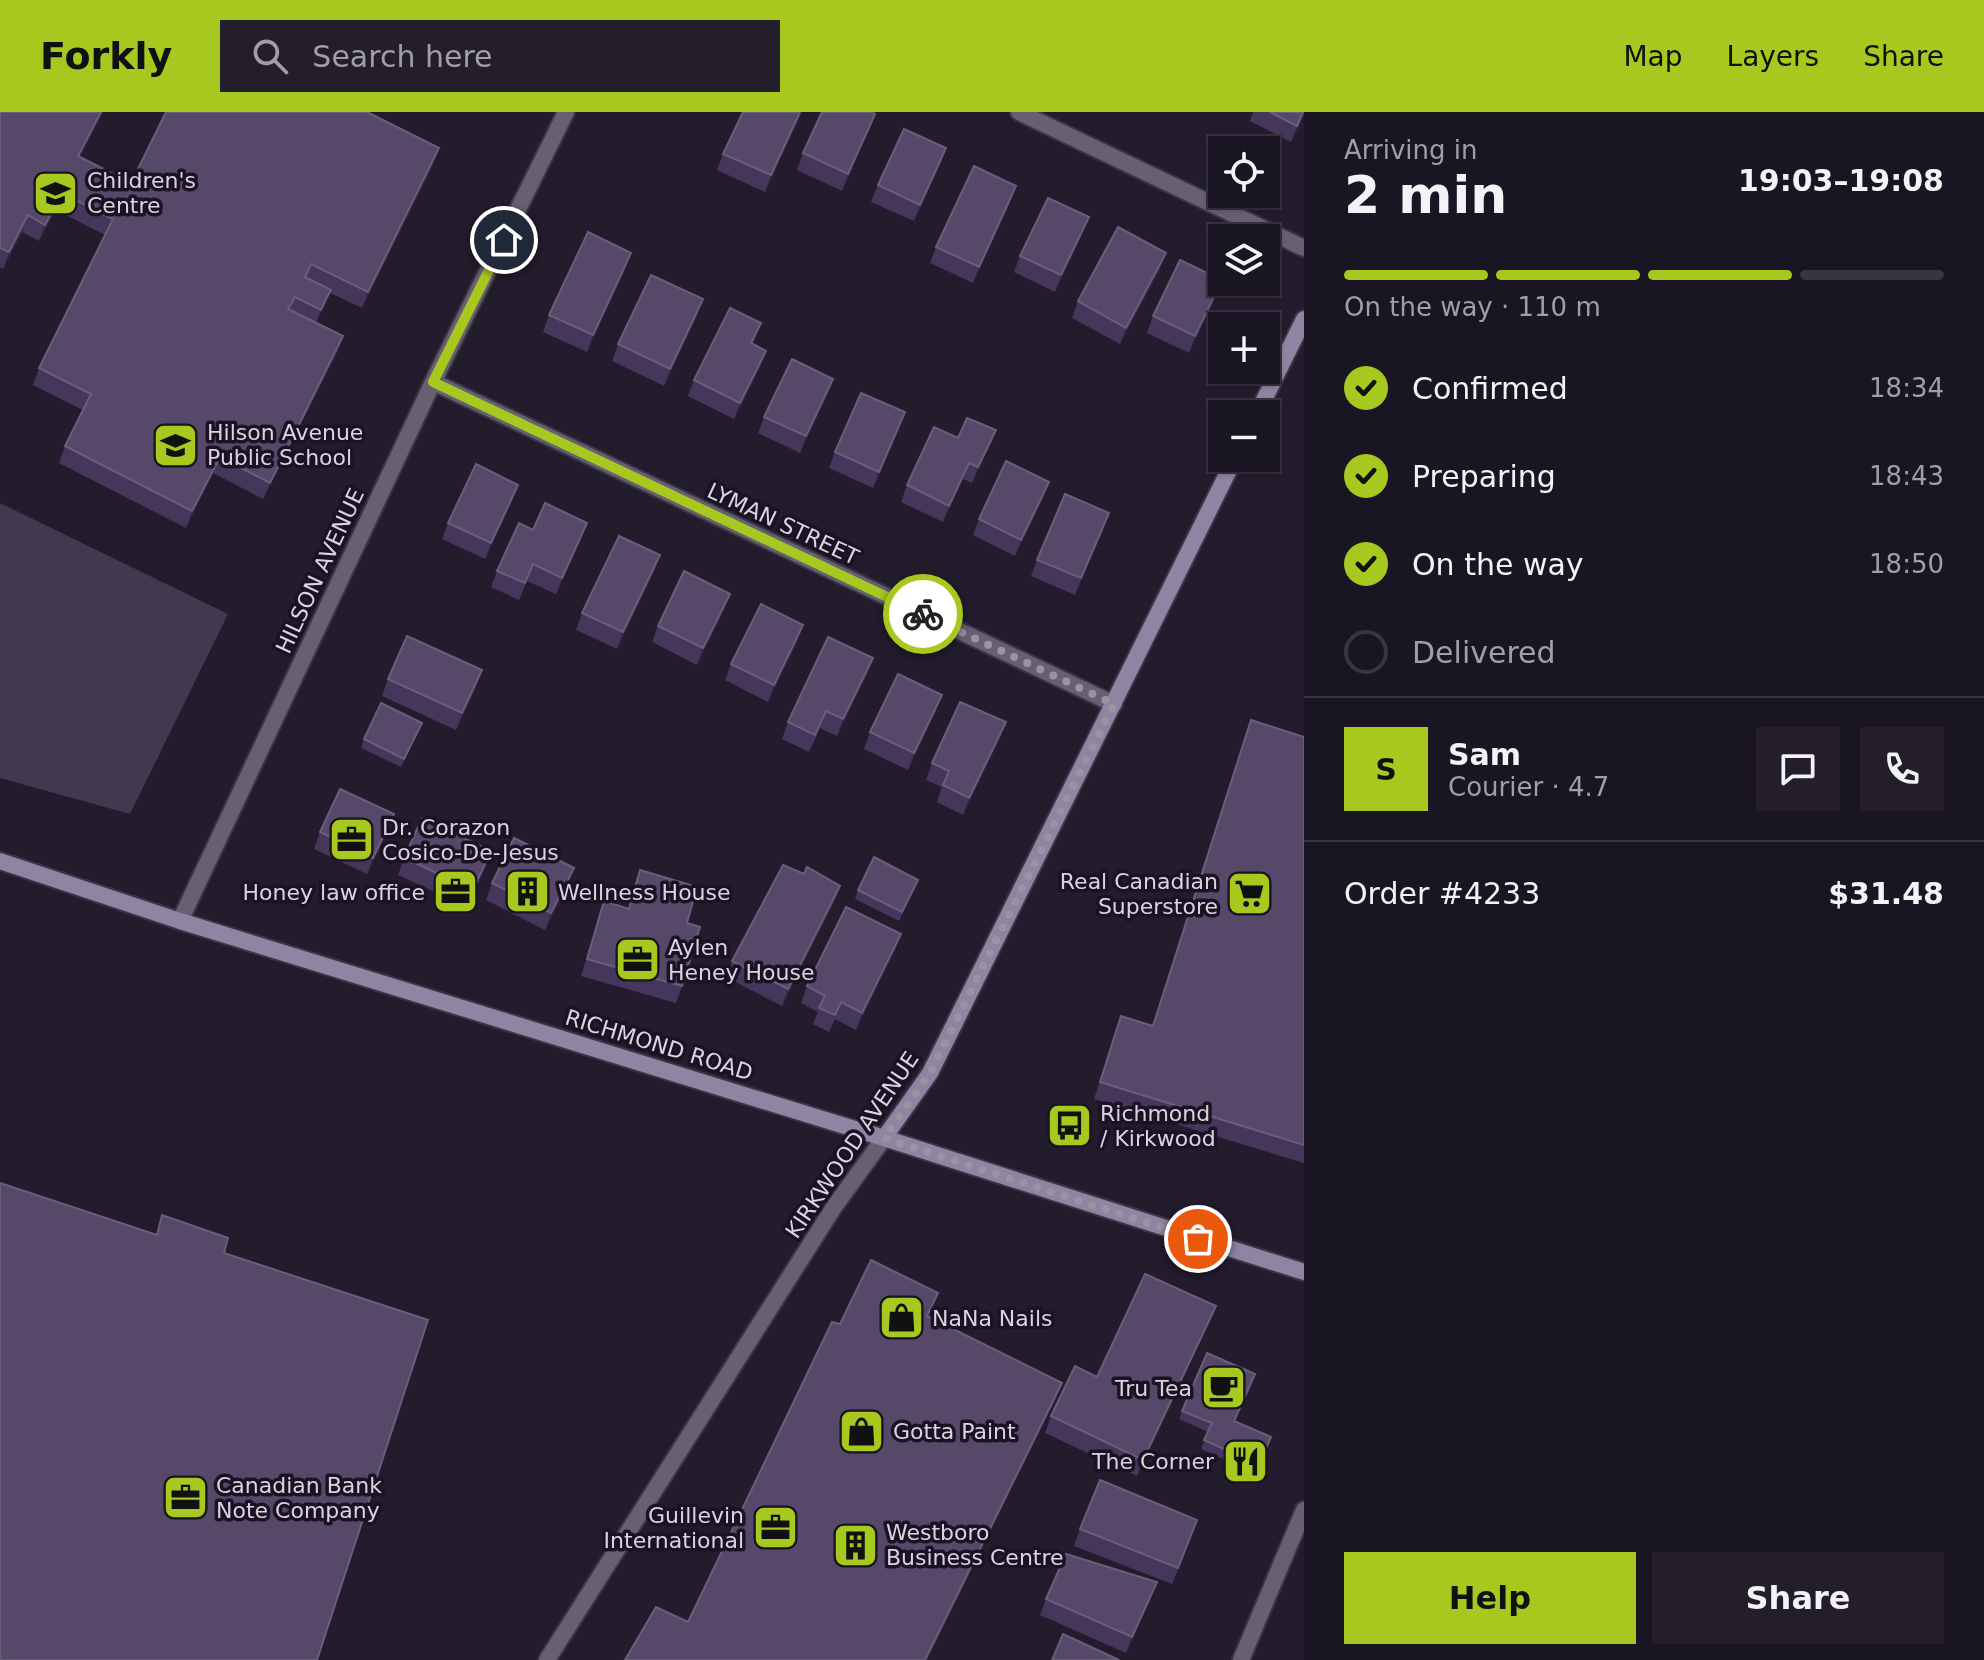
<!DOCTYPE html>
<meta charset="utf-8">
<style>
body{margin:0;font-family:"DejaVu Sans",sans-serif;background:#231e2a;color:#f1f3f6;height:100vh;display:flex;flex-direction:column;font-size:30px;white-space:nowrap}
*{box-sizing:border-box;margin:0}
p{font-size:26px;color:#9f9fa5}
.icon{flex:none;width:44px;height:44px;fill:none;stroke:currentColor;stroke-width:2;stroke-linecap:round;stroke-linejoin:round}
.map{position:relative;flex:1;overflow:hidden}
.drawer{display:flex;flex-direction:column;background:#1a1522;width:680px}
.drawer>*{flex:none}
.tools{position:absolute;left:1208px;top:24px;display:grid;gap:16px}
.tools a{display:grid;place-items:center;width:72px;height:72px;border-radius:0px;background:#1a1522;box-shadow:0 2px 6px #0004,0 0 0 2px #383440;font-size:40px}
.pin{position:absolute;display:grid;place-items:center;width:68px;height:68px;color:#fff;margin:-34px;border:4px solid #fff;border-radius:50%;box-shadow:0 2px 8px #0007}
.courier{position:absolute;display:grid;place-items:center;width:80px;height:80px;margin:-40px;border:6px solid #a7c81f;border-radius:50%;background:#fff;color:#222;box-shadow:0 2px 10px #0007}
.head em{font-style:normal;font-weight:600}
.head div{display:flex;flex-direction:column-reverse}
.head{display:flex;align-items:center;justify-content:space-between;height:136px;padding:0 40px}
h1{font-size:52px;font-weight:600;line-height:60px}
.bar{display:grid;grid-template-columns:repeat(4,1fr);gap:12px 8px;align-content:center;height:96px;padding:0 40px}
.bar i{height:10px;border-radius:6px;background:#383440}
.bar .active{background:#a7c81f}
.bar p{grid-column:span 4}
.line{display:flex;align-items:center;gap:20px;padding:0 40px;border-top:2px solid #383440}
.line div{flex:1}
.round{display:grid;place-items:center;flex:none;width:84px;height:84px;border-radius:0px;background:#231e2a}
ol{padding:0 40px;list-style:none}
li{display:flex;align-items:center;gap:24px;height:88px}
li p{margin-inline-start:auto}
li .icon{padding:8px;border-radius:50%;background:#a7c81f;color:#111;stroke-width:4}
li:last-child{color:#9f9fa5}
li i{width:44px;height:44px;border:4px solid #383440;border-radius:50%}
.button{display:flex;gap:16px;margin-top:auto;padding:16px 40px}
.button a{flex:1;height:92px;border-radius:0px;background:#a7c81f;color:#111;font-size:32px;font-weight:600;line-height:92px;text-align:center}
.button a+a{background:#231e2a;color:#f1f3f6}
header{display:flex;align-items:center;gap:48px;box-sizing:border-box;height:112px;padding:0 40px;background:#a7c81f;color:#111}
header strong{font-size:38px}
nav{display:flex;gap:44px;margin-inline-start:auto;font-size:28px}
.search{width:560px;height:72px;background:#231e2a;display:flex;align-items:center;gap:20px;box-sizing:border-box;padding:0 28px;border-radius:0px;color:#9f9fa5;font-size:30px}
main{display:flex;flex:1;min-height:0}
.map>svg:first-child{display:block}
.green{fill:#413950}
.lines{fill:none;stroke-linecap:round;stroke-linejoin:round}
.minor-casing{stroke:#3b3646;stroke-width:20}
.secondary-casing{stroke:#3b3646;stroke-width:20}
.minor{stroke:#666072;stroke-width:16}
.secondary{stroke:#8f84a2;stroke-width:16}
.wall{fill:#45375b}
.shaded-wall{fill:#302543}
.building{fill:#554869;stroke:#695e7c;stroke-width:2}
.done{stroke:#9894a1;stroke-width:8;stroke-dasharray:0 14.4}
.route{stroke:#a7c81f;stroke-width:10}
.labels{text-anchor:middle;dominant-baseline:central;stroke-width:7;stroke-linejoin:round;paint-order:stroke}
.poi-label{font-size:22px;fill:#d8d4e0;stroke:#191323;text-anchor:start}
.street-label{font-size:22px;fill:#d8d4e0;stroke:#191323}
</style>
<header>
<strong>Forkly</strong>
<div class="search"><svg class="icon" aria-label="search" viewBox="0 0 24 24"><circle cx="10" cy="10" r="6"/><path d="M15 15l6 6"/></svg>Search here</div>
<nav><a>Map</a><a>Layers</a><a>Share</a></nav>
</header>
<main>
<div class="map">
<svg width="1304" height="1548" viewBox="0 0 1304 1548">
<rect width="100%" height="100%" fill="#221c2d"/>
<path class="green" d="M0,391L228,502L130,702L0,666Z"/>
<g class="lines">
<defs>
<path id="minor" d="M1019,0L1304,136
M433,270L1114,592
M180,809L433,270L566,0
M547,1548L834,1095L884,1026
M1241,1548L1304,1398"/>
<path id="secondary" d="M1257,302L1304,207
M0,749L180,809L884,1026L1304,1160
M884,1026L930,961L1235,346"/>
</defs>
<use href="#minor" class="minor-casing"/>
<use href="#secondary" class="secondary-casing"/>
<use href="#minor" class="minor"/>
<use href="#secondary" class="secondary"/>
</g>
<path class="wall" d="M0,0H103L80,45L131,71L433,53L362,196L330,181L316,211L343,224L337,241L263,387L213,361L186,416L59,351L65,334L83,298L33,273L39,256L105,123L56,98L39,129L22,120L3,157L0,155Z
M743,0H802L765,80L717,58L723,42Z
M1253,0H1304V3L1291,30L1250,9Z
M875,2L869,18L842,79L797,58L803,41Z
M946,36L940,53L914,109L871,90L878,73Z
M1010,91L973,171L930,151L936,135Z
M1082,122L1055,180L1014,160L1020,144Z
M631,141L625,157L587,240L543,220L549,203Z
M1160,157L1120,232L1072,206L1078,189Z
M1216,184L1189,241L1147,221L1153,204Z
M697,204L664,274L612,249L618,232Z
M761,211L753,232L760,255L734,307L688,284L694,268Z
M833,267L827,283L800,341L758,321L764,305Z
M899,317L873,376L829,356L835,340Z
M958,326L989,335L972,371L963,367L943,410L901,390L907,373Z
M1049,370L1043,386L1015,444L973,423L979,407Z
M518,373L512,389L485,447L442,427L448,411Z
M533,418L581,427L556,482L527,469L519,488L491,475L497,459Z
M1103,418L1075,483L1031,464L1037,448Z
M654,460L617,537L576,518L582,501Z
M724,498L697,553L652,530L658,514Z
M803,513L797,530L768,590L725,568L731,552Z
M873,546L867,562L837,624L820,616L809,640L782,627L788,610Z
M388,567L476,575L456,618L382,584Z
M936,599L908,658L864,637L870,620Z
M1251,608L1304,625V1051L1094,987L1121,904L1152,914Z
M418,619L401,655L361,636L364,627Z
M1000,626L963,703L937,690L942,675L926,668L932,651Z
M388,719L367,762L314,737L320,720Z
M491,739L485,756L467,795L398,763L404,746Z
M574,756L568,773L545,818L486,788L492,771Z
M640,758L687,811L682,874L676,891L581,864L604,789L628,796Z
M804,762L834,790L782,894L726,865L732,849Z
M918,768L899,809L855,787L858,778Z
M901,822L895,838L856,918L835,907L829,920L813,912L818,900L801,891L807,874Z
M1209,1211L1137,1364L1045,1321L1051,1304L1097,1265Z
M1182,1299L1271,1325L1256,1362L1201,1337L1208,1320L1179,1307Z
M1080,1417L1191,1425L1172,1472L1074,1434Z
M1151,1486L1126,1541L1040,1503L1046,1487Z"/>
<path class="shaded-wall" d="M101,0H103L72,61L78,44Z
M800,0H802L765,80L771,63Z
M1304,0V3L1291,30L1297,14Z
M875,2L869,18L842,79L848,62Z
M439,36L433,53L362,196L368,180Z
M946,36L940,53L914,109L920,93Z
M1016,74L1010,91L973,171L979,155Z
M62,81L56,98L39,129L45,113Z
M28,103L22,120L3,157L9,140Z
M1089,105L1082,122L1055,180L1061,163Z
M631,141L625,157L587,240L593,223Z
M1166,141L1160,157L1120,232L1126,216Z
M1222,168L1216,184L1189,241L1195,224Z
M331,178L325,194L314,215L321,198Z
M703,187L697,204L664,274L670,257Z
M343,224L337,241L263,387L270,371Z
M766,239L760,255L734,307L740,291Z
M833,267L827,283L800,341L806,324Z
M905,300L899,317L873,376L879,360Z
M996,318L989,335L972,371L978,355Z
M220,345L213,361L186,416L192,399Z
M969,351L963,367L943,410L949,394Z
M1049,370L1043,386L1015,444L1021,428Z
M518,373L512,389L485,447L491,431Z
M1109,401L1103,418L1075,483L1081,466Z
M587,411L581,427L556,482L562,466Z
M660,443L654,460L617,537L623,520Z
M730,482L724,498L697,553L703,536Z
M803,513L797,530L768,590L774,573Z
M873,546L867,562L837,624L843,607Z
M482,558L476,575L456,618L462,601Z
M942,583L936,599L908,658L914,641Z
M1006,610L1000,626L963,703L969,686Z
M394,702L388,719L367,762L373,746Z
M491,739L485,756L467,795L473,778Z
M574,756L568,773L545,818L551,801Z
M840,774L834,790L782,894L788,877Z
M901,822L895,838L856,918L862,901Z
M1216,1194L1209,1211L1137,1364L1143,1348Z
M1062,1271L1056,1287L927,1548H925Z
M1157,1470L1151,1486L1126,1541L1132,1525Z"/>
<path class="building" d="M0,0H101L78,44L131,71L166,0H367L439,36L368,180L311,152L305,165L331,178L325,189L321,198L295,185L288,197L343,224L270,371L220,345L192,399L65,334L91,282L39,256L113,107L62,81L45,113L28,103L9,140L0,136Z
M743,0H800L771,63L723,42Z
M822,0H872L875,2L848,62L803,41Z
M1270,0H1303L1297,14Z
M904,17L946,36L920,93L878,73Z
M974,54L1016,74L979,155L936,135Z
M1048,86L1089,105L1061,163L1020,144Z
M1118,115L1166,141L1126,216L1078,189Z
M588,120L631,141L593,223L549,203Z
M1180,148L1222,168L1195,224L1153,204Z
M651,163L703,187L670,257L618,232Z
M730,196L761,211L751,231L766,239L740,291L694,268Z
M792,247L833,267L806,324L764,305Z
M861,281L905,300L879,360L835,340Z
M967,306L996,318L978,355L969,351L949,394L907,373L934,315L958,326Z
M1006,349L1049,370L1021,428L979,407Z
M476,352L518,373L491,431L448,411Z
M1065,382L1109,401L1081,466L1037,448Z
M545,391L587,411L562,466L533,452L525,471L497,459L519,411L533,418Z
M619,424L660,443L623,520L582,501Z
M684,459L730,482L703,536L658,514Z
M761,492L803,513L774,573L731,552Z
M407,524L482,558L462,601L388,567Z
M828,525L873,546L843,607L826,599L815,623L788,610Z
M898,562L942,583L914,641L870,620Z
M960,590L1006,610L969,686L943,673L949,659L932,651Z
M381,591L422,611L404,647L364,627Z
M1251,608L1304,625V1033L1100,970L1121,904L1153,914Z
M340,677L394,702L373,746L320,720Z
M422,706L491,739L473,778L404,746Z
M514,726L574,756L551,801L492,771Z
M874,745L918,768L902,800L858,778Z
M783,753L804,762L807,755L840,774L788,877L732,849Z
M640,758L697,775L687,811L700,815L682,874L587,847L604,789L629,797Z
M846,795L901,822L862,901L841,890L835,903L819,896L825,884L807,874Z
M0,1071L157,1123L162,1103L228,1126L224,1141L428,1208L317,1548H0Z
M871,1148L938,1181L927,1204L1062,1271L925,1548H625L656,1495L688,1510L832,1210L840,1212Z
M1145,1162L1216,1194L1143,1348L1051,1304L1075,1254L1097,1265Z
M1207,1241L1255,1262L1234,1309L1271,1325L1259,1353L1204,1328L1212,1311L1182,1299Z
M1100,1368L1197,1408L1178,1456L1080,1417Z
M1066,1442L1157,1470L1132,1525L1046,1487Z
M1063,1522L1119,1548H1052Z"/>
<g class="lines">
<path class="done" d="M923,502L1114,592L930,961L884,1026L1198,1127"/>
<path class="route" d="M504,128L433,270L923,502"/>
</g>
<defs>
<symbol id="school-square" viewBox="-11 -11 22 22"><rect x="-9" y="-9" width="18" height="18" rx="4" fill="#a7c81f" stroke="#191323"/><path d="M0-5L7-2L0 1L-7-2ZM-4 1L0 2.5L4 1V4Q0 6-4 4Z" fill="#111"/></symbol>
<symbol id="office-square" viewBox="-11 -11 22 22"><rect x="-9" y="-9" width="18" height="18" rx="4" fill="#a7c81f" stroke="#191323"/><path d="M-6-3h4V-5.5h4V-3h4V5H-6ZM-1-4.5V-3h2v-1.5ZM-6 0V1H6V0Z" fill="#111"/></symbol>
<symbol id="building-square" viewBox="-11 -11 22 22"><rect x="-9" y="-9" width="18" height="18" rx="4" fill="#a7c81f" stroke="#191323"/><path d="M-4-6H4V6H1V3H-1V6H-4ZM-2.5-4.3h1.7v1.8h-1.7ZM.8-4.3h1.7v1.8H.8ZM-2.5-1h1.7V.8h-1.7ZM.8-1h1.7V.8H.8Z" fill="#111"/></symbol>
<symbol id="supermarket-square" viewBox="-11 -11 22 22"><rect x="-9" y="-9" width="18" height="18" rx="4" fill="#a7c81f" stroke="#191323"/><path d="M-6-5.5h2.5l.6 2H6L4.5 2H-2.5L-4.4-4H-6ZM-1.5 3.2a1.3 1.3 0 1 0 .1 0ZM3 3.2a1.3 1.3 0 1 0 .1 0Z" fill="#111"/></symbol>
<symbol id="bus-square" viewBox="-11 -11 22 22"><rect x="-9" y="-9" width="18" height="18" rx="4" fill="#a7c81f" stroke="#191323"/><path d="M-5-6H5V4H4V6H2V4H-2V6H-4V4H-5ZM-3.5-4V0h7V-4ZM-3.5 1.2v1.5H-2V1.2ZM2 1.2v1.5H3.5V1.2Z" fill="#111"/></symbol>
<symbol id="shop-square" viewBox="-11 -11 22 22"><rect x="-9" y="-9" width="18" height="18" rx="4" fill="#a7c81f" stroke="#191323"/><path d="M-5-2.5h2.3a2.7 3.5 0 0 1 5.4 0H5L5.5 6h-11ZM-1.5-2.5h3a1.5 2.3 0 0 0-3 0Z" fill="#111"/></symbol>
<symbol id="cafe-square" viewBox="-11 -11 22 22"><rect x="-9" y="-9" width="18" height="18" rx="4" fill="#a7c81f" stroke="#191323"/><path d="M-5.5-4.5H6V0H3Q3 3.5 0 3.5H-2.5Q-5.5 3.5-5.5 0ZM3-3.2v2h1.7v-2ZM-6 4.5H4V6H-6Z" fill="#111"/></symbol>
<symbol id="restaurant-square" viewBox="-11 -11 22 22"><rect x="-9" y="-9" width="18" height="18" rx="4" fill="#a7c81f" stroke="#191323"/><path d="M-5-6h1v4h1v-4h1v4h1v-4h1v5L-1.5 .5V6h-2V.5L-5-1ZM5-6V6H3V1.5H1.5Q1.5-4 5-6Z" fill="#111"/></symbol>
</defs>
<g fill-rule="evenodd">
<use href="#school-square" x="30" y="56" width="51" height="51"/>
<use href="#school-square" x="150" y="308" width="51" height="51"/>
<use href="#office-square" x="326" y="702" width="51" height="51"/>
<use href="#office-square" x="430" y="754" width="51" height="51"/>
<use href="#building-square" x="502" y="754" width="51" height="51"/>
<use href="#supermarket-square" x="1224" y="756" width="51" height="51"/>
<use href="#office-square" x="612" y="822" width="51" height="51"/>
<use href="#bus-square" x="1044" y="988" width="51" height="51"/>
<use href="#shop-square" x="876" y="1180" width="51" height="51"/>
<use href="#cafe-square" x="1198" y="1250" width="51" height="51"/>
<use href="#shop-square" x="836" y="1294" width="51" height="51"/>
<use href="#restaurant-square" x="1220" y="1324" width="51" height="51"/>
<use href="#office-square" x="160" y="1360" width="51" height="51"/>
<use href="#office-square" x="750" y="1390" width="51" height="51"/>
<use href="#building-square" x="830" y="1408" width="51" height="51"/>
</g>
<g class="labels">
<g class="poi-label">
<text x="87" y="68">Children's<tspan x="87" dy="25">Centre</tspan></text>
<text x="207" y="320">Hilson Avenue<tspan x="207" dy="25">Public School</tspan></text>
<text x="382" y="715">Dr. Corazon<tspan x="382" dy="25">Cosico-De-Jesus</tspan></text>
<text x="1218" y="769" text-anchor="end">Real Canadian<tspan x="1218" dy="25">Superstore</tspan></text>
<text x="425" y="780" text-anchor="end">Honey law office</text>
<text x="558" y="780">Wellness House</text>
<text x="668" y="835">Aylen<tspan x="668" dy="25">Heney House</tspan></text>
<text x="1100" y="1001">Richmond<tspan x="1100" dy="25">/ Kirkwood</tspan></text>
<text x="932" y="1206">NaNa Nails</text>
<text x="1192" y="1276" text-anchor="end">Tru Tea</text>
<text x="893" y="1319">Gotta Paint</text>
<text x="1214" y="1349" text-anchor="end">The Corner</text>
<text x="216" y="1373">Canadian Bank<tspan x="216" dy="25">Note Company</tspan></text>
<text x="744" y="1403" text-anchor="end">Guillevin<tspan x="744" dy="25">International</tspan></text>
<text x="886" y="1420">Westboro<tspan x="886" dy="25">Business Centre</tspan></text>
</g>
<g class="street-label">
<text transform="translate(783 412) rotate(25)">LYMAN STREET</text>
<text transform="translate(320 459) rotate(-65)">HILSON AVENUE</text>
<text transform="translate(659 933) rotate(17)">RICHMOND ROAD</text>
<text transform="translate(852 1033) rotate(-56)">KIRKWOOD AVENUE</text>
</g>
</g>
</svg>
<div class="tools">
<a><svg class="icon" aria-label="locate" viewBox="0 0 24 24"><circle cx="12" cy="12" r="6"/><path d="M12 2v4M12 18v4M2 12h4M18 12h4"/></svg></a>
<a><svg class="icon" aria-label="layers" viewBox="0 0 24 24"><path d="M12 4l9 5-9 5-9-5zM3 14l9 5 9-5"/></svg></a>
<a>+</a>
<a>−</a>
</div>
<div class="pin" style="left:1198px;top:1127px;background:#ea580c"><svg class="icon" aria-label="bag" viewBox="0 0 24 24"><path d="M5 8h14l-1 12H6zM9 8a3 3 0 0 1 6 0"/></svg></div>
<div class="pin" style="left:504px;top:128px;background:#1f2937"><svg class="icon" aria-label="home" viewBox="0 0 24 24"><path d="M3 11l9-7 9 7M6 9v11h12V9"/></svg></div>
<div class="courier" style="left:923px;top:502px"><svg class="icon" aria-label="bike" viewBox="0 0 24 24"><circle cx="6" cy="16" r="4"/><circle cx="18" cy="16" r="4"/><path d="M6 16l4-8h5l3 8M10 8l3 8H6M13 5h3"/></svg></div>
</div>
<section class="drawer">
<div class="head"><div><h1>2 min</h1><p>Arriving in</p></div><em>19:03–19:08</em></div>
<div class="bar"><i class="active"></i><i class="active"></i><i class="active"></i><i></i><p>On the way · 110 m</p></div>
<ol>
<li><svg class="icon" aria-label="check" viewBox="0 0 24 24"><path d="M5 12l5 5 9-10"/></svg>Confirmed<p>18:34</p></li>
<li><svg class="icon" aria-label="check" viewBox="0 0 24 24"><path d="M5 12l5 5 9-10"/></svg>Preparing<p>18:43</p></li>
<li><svg class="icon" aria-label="check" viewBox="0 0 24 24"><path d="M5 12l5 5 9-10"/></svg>On the way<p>18:50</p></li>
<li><i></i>Delivered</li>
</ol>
<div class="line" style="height:144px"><b class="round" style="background:#a7c81f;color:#111">S</b><div><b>Sam</b><p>Courier · 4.7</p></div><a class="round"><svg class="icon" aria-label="chat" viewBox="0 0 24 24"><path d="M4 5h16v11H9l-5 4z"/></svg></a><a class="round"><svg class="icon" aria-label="phone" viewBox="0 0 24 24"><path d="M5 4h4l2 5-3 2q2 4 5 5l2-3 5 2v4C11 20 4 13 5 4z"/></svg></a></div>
<div class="line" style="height:104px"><div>Order #4233</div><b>$31.48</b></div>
<div class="button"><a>Help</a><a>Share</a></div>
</section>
</main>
